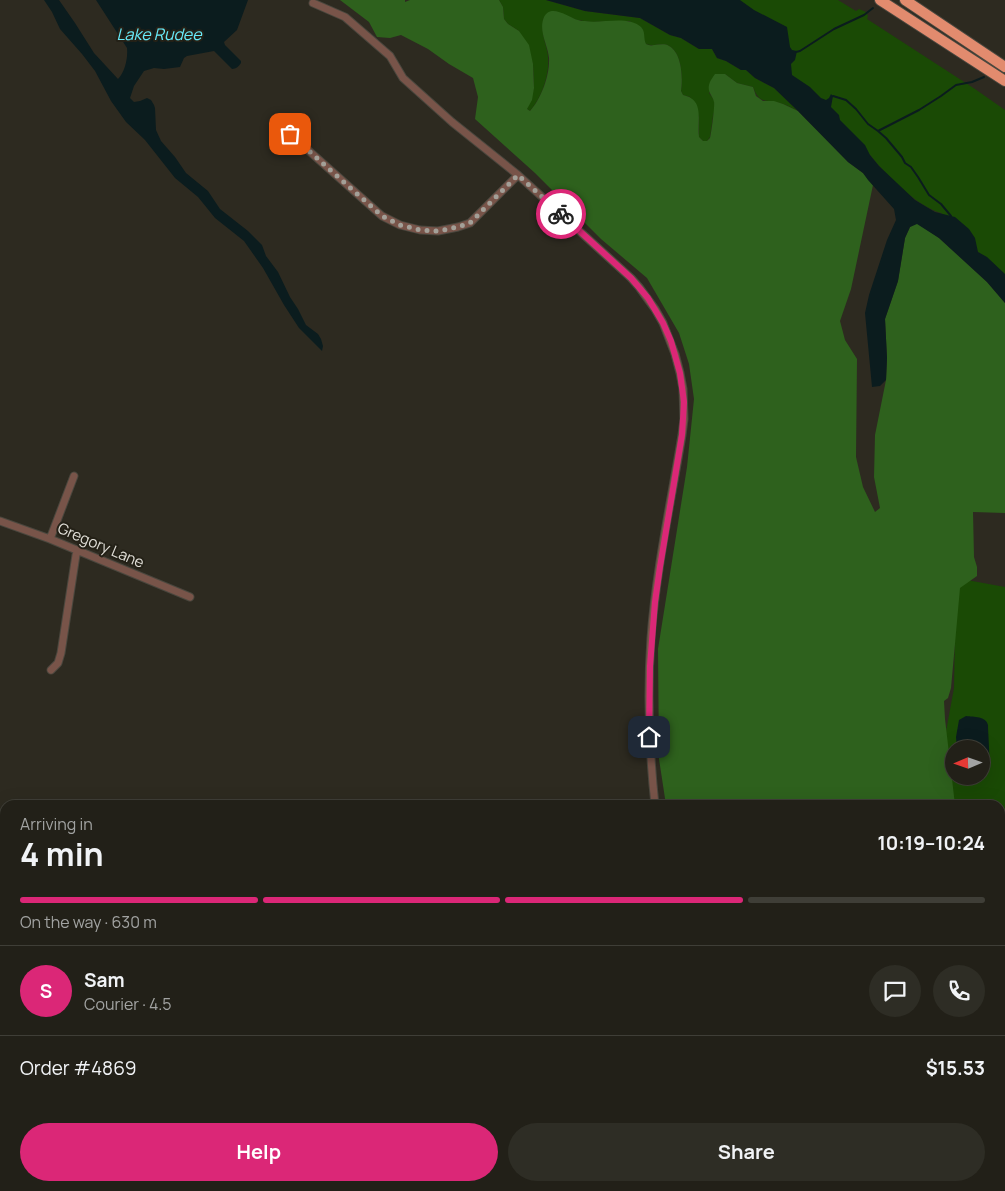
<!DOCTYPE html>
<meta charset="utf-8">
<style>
body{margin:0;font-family:Manrope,sans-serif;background:#2e2d25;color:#f1f3f6;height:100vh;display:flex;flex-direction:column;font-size:19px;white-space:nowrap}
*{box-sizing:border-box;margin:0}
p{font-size:16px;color:#a2a3a2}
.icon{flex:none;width:28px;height:28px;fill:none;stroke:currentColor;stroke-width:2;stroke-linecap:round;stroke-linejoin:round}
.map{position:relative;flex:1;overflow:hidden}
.sheet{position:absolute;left:0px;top:800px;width:1005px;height:391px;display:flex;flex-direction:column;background:#222018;border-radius:15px 15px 0 0;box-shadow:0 5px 20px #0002,0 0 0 1px #3f3e37}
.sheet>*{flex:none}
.needle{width:32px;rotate:268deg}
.controls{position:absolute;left:945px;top:740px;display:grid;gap:10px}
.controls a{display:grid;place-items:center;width:45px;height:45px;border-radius:50%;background:#222018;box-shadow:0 5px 20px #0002,0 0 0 1px #3f3e37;font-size:25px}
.pin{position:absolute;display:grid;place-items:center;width:42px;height:42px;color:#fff;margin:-21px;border-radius:10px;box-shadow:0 2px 8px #0006}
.courier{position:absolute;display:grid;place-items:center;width:50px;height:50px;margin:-25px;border:4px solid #db2777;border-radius:50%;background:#fff;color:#222;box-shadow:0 1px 6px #0007}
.head em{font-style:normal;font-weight:700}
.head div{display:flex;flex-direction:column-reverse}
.head{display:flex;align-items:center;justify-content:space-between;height:85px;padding:0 20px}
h1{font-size:32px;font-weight:700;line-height:38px}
.bar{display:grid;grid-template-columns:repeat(4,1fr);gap:8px 5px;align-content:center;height:60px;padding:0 20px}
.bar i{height:6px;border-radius:4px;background:#3f3e37}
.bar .selected{background:#db2777}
.bar p{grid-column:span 4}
.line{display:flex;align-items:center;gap:12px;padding:0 20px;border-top:1px solid #3f3e37}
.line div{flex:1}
.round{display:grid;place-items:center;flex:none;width:52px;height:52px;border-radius:26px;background:#2e2d25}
.button{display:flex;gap:10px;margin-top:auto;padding:10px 20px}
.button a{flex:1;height:58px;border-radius:30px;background:#db2777;color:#fff;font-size:20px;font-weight:700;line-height:58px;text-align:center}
.button a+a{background:#2e2d25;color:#f1f3f6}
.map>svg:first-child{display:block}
.green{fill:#1a4a05;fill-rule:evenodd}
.forest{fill:#2e611d}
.water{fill:#0b1c1e}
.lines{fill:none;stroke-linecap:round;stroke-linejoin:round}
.stream{stroke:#0b1c1e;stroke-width:2}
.minor-casing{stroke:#4a473e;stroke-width:9}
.major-casing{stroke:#4a473e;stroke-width:11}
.highway-casing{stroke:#4a473e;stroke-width:12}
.minor{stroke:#785449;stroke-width:7}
.major{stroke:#c47c64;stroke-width:9}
.highway{stroke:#e28b6e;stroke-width:10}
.done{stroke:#a3a098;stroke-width:5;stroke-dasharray:0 9}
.route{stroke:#db2777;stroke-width:6}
.labels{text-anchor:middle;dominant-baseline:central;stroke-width:4;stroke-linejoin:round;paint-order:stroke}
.street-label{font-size:15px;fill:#e2e0d9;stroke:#242117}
.water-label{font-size:16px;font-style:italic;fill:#68eaf8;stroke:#242117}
</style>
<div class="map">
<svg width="1005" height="1191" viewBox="0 0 1005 1191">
<rect width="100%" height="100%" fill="#2d2a20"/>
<path class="green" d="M499,0H546L585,11L640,18L670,35L681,38L699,49H712L717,58L726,61L741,70H746L755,78L774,88L798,111C793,108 788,106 783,104C767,98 760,106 753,87L737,83L725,74L709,93L714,100L715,108L713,116L710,137L707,141H703L699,137V117L690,97L683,95L681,91C683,78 682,53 669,46C664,43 659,45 654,45C651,45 648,45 646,44L630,21L590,22L577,20L554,11L543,19C543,25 542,31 544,38C545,44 548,51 548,57C550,74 541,99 530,111L527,109L534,88L533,64L519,31L508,24L504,19L503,7Z
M633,0H838L856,11L859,9L866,12L868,16L867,19L975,89L1005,110V280L941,213C916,206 886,175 870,155L776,78Z
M956,578L1005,587V914H1000V805H950L944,742L954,688ZM954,749H981V776H954Z"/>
<path class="forest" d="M340,0H405V2L410,0H499L503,7L504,19L508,24L519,31L529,45L533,64L534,88L532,100L527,109L530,111C541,99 550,75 549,58C548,45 538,31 544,17C551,3 568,17 578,20C580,21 583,21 585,21C601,24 628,15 641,27C646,32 643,38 646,44C648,45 651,46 654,45C659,45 664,43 669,46C682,53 683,78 681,91L683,95C705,100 697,119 699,137L703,141H707C708,140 709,139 710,138C711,135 715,106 714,102C713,98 713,99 711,95C706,87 710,81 715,74H725L737,83L753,87L756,96L763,101H774L783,104L798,111L848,162L863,173L873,185L851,289L840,321L845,340L857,359L856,457L863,487L875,512L880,508L874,477L875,435L886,380L887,358L885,319L898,281L905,238L910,227L917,223L939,238L987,282L1005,303V513L973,512L974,557L977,567V576L960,588L951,688L948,698L944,701L945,719L955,805H666L659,759L658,649L687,467L694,399L689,364L679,333L647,278L601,239L535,173L475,119L478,97L473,78L449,64L428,49L401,35L390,38L377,37L369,22Z
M1000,933H1005V1092L1000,1095Z"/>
<path class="water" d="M44,0H59L75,23L94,53L118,79C125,72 128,58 127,48L96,0H248L237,30L224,42L225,45L241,61V63C239,66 236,69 232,69L214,51L187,56L184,58L180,67L164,69L154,68L144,71L134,86L130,98L134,102L140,101L147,98L151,100L154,105L155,108L156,130L161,141L175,157L186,173L208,191L220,209L248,231L262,245L266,256L278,272L290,297L298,309L306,325L318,334L321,339L323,346L322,351L299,328L284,305L263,268L244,241L215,218L198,197L175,178L145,140L126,122L111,101L95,71L82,54L60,29L52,12Z
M546,0H740L754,10L787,27L790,47L792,50L797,51L795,60L791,64L792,75L810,87L821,98L826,100L829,98L831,94L833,96L831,107L839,115L840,120L865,145L870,155L879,166L915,200L935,212L955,217L969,229L975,238L978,252L987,257L1005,274V303L987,282L939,238L917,224L910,227L905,238L898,281L885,319L887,358L886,380L880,386L872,387L865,313L869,295L887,240L896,220L894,209L868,180L863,173L848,162L798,111L774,88L755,78L746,70H741L726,61L717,58L712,49H699L681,38L670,35L640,18L585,11Z
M966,716C974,717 986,716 988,725C988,732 990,758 989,761C987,764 985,764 981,765V749H957L956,737L959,720Z
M3,1060H5V1132L0,1130V1062Z"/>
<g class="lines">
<path class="stream" d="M796,52L800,51L834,29L864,15L873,8
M833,96L846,100L856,109L868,124L878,131L919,110L941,96L956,85L972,82L984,77
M878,131L886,138L902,157L905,163L911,167L918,177L929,195L941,204L951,216"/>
<defs>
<path id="minor" d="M313,3L345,17L390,56L403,78L452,122L518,175L631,278L639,287L655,309L663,323L675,354L680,373L683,389L684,419L682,435C671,502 656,570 651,638C647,694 649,749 655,805
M290,134L382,216L400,225L420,230L438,231L458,227L470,223L518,175
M0,521L50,539L190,597
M50,539L74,476
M51,670L58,663L61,653L76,555L78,550
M544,1191L545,1186"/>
<path id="major" d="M0,1019L5,1020
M0,1031L5,1032
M1000,1109L1005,1107
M1000,1121L1005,1119
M357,1186L366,1191
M381,1186L391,1191
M706,1191L723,1186
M752,1191L769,1186"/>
<path id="highway" d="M880,0L1005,81
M905,0L1005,67"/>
</defs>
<use href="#minor" class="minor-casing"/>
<use href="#major" class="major-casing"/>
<use href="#highway" class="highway-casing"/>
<use href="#minor" class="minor"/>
<use href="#major" class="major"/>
<use href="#highway" class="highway"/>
</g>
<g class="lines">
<path class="done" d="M290,134L382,216L400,225L420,230L438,231L458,227L470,223L518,175L561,214"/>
<path class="route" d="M561,214L631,278L648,298L663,323L671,341L680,373L684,402L682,435L660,567L655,602L650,666L649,737"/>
</g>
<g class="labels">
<g class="street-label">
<text transform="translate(101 545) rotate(23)">Gregory Lane</text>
</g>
<g class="water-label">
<text x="159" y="34">Lake Rudee</text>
</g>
</g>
</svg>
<div class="controls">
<a><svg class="needle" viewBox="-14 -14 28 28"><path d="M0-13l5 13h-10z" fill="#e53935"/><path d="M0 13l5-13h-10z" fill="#a2a3a2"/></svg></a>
</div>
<div class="pin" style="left:290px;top:134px;background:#ea580c"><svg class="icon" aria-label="bag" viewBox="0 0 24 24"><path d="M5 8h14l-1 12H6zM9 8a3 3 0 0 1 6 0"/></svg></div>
<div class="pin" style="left:649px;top:737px;background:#1f2937"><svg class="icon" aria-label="home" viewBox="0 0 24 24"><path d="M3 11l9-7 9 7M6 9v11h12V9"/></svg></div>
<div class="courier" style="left:561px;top:214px"><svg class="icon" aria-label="bike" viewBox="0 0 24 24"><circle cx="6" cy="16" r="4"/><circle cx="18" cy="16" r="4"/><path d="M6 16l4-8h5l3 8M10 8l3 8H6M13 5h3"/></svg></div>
<section class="sheet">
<div class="head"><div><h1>4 min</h1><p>Arriving in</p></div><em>10:19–10:24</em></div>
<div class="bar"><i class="selected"></i><i class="selected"></i><i class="selected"></i><i></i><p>On the way · 630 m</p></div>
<div class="line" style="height:90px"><b class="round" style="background:#db2777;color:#fff">S</b><div><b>Sam</b><p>Courier · 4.5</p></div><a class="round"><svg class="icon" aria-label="chat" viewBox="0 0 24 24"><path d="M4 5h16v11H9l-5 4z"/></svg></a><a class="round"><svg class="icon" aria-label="phone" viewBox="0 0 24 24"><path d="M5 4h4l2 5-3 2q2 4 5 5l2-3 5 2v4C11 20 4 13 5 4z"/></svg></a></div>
<div class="line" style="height:65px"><div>Order #4869</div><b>$15.53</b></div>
<div class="button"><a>Help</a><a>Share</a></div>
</section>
</div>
